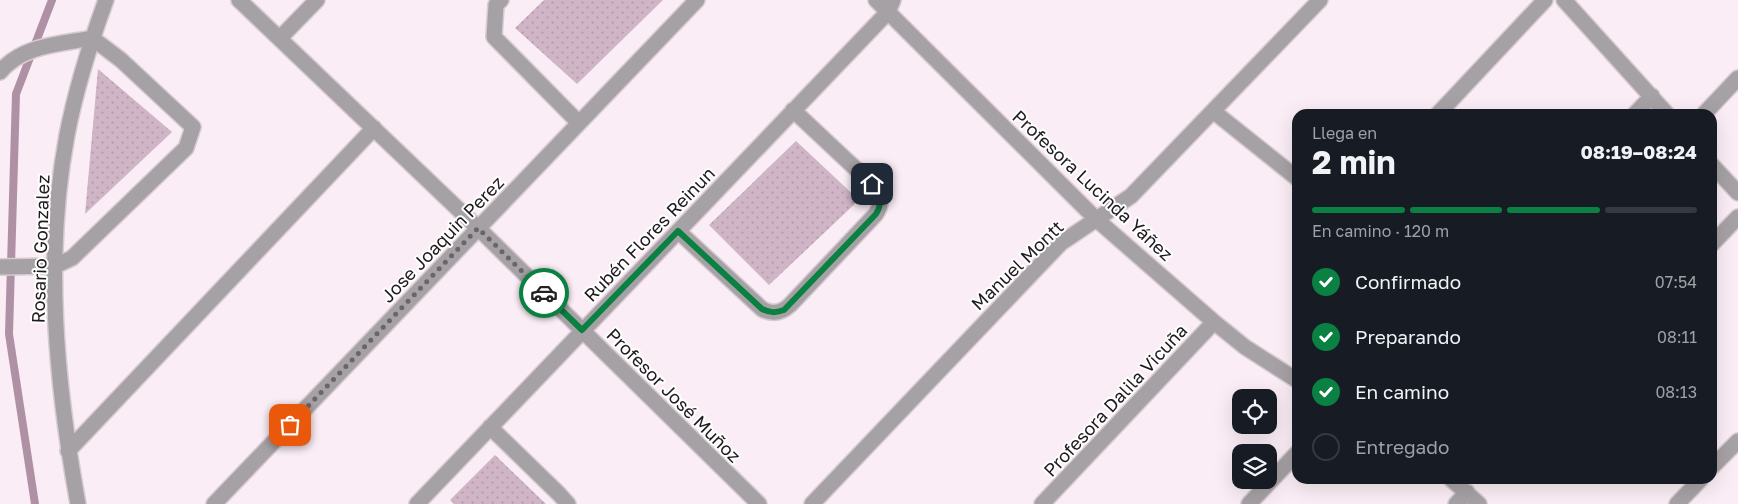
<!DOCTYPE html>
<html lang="es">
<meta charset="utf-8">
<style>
body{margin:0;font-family:"Golos Text",sans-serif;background:#20242c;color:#f1f3f6;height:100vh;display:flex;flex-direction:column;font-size:19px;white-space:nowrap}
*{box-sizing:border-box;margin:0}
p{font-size:16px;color:#9ea1a6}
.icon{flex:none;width:28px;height:28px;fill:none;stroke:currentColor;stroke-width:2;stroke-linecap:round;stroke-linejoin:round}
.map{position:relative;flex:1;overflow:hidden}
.drawer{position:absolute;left:1292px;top:109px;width:425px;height:375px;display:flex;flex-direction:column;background:#171b24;border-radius:15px;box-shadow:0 5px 20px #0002}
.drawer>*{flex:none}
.controls{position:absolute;left:1232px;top:389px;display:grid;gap:10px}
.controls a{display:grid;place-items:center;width:45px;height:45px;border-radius:10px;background:#171b24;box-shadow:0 5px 20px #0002;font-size:25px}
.pin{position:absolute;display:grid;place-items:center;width:42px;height:42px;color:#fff;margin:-21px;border-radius:10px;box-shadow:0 2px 8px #0006}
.courier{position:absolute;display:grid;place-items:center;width:50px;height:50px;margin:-25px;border:4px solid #0b8043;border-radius:50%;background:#fff;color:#222;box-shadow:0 1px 6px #0007}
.overview em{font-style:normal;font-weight:700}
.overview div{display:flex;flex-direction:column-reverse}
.overview{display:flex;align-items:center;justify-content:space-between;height:85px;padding:0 20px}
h1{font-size:32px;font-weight:700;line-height:38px}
.bar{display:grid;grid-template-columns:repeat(4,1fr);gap:8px 5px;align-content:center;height:60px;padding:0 20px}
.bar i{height:6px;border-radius:4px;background:#363941}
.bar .on{background:#0b8043}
.bar p{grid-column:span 4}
ol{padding:0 20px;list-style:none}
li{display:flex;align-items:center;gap:15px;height:55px}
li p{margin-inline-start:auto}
li .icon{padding:5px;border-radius:50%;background:#0b8043;color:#fff;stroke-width:4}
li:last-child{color:#9ea1a6}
li i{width:28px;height:28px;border:2px solid #363941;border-radius:50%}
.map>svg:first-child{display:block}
.grass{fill:url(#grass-dots)}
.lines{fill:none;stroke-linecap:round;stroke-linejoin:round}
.stream{stroke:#ae91a4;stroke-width:8}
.street-casing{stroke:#d7cbd2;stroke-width:18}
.street{stroke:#a6a1a4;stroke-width:15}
.done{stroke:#6c6469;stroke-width:5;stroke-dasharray:0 9}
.route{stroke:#0b8043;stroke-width:6}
.labels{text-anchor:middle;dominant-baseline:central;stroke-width:4;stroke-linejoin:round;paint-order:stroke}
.street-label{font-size:18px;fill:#1f1a1d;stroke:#fefefe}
</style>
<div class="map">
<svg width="1738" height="504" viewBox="0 0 1738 504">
<defs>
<pattern id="grass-dots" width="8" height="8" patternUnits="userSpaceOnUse" patternTransform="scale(1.25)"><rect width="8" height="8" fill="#d0b5c6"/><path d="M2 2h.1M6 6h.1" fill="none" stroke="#b29baa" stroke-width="1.8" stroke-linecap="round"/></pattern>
</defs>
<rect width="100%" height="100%" fill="#faedf5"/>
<path class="grass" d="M544,0H663L577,84L515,28Z
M98,69L172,132L85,214Z
M796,141L859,200L769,285L709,225Z
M495,455L546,504H454L450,500Z"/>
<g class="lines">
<path class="stream" d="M35,504L9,334L16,94L52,0"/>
<defs>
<path id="street" d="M239,0L478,228L759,504
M501,0L496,5L494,37L579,123
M876,0L1096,219L1214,322L1245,347L1298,381
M1564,0L1667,114
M280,38L317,0
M0,72C22,45 60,44 92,38L121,60L193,127L186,148L72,258L55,266L0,267
M1213,111L1298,179
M1438,114L1545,0
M1635,114L1652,96
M1704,114L1738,78
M1712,165L1738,193
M678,231L762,309C773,315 781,313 790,305L876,214C883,203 881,194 872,184L793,110
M1712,244L1738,217
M490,427L559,494L568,504
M68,451L374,128
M1712,467L1738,441
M1451,479L1479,504
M78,504C56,383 44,257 67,135C76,88 90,44 106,0
M214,504L697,0
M417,504L888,12L893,0
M812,504L1061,243L1131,196L1320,0
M1042,504L1214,322
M1249,504L1298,452
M1456,504L1467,492
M1677,504L1701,479"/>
</defs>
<use href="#street" class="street-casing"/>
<use href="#street" class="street"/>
</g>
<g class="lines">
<path class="done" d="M290,425L478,228L544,293"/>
<path class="route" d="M544,293L582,330L678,231L762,309C770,313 775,313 784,310L876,214C883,203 881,194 872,184"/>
</g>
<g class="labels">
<g class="street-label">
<text transform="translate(1093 185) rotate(43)">Profesora Lucinda Yáñez</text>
<text transform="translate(649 234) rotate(-46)">Rubén Flores Reinun</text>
<text transform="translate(442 239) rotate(-46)">Jose Joaquin Perez</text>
<text transform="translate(40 249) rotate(-88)">Rosario Gonzalez</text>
<text transform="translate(1017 265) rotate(-44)">Manuel Montt</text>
<text transform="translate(674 395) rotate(45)">Profesor José Muñoz</text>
<text transform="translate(1115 400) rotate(-47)">Profesora Dalila Vicuña</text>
</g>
</g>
</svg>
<div class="controls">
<a><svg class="icon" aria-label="locate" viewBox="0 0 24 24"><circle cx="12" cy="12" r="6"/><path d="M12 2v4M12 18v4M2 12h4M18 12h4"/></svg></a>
<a><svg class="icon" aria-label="layers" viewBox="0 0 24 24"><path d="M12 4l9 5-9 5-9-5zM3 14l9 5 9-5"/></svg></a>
</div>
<div class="pin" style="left:290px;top:425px;background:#ea580c"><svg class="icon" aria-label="bag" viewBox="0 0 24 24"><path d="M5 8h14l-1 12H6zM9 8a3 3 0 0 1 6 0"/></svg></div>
<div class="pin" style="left:872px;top:184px;background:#1f2937"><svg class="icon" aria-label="home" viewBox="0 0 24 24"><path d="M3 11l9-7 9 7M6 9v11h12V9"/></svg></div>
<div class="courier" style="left:544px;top:293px"><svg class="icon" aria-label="car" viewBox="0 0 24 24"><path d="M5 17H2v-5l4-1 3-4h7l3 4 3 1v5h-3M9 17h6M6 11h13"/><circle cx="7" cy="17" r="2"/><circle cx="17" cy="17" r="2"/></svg></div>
<section class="drawer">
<div class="overview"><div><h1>2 min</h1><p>Llega en</p></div><em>08:19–08:24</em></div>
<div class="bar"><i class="on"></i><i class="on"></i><i class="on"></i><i></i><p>En camino · 120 m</p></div>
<ol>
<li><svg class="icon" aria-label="check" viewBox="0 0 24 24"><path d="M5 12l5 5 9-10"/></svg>Confirmado<p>07:54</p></li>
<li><svg class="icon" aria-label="check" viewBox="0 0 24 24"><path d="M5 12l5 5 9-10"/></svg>Preparando<p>08:11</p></li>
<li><svg class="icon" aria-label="check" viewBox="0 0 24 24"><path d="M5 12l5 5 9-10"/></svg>En camino<p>08:13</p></li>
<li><i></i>Entregado</li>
</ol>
</section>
</div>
